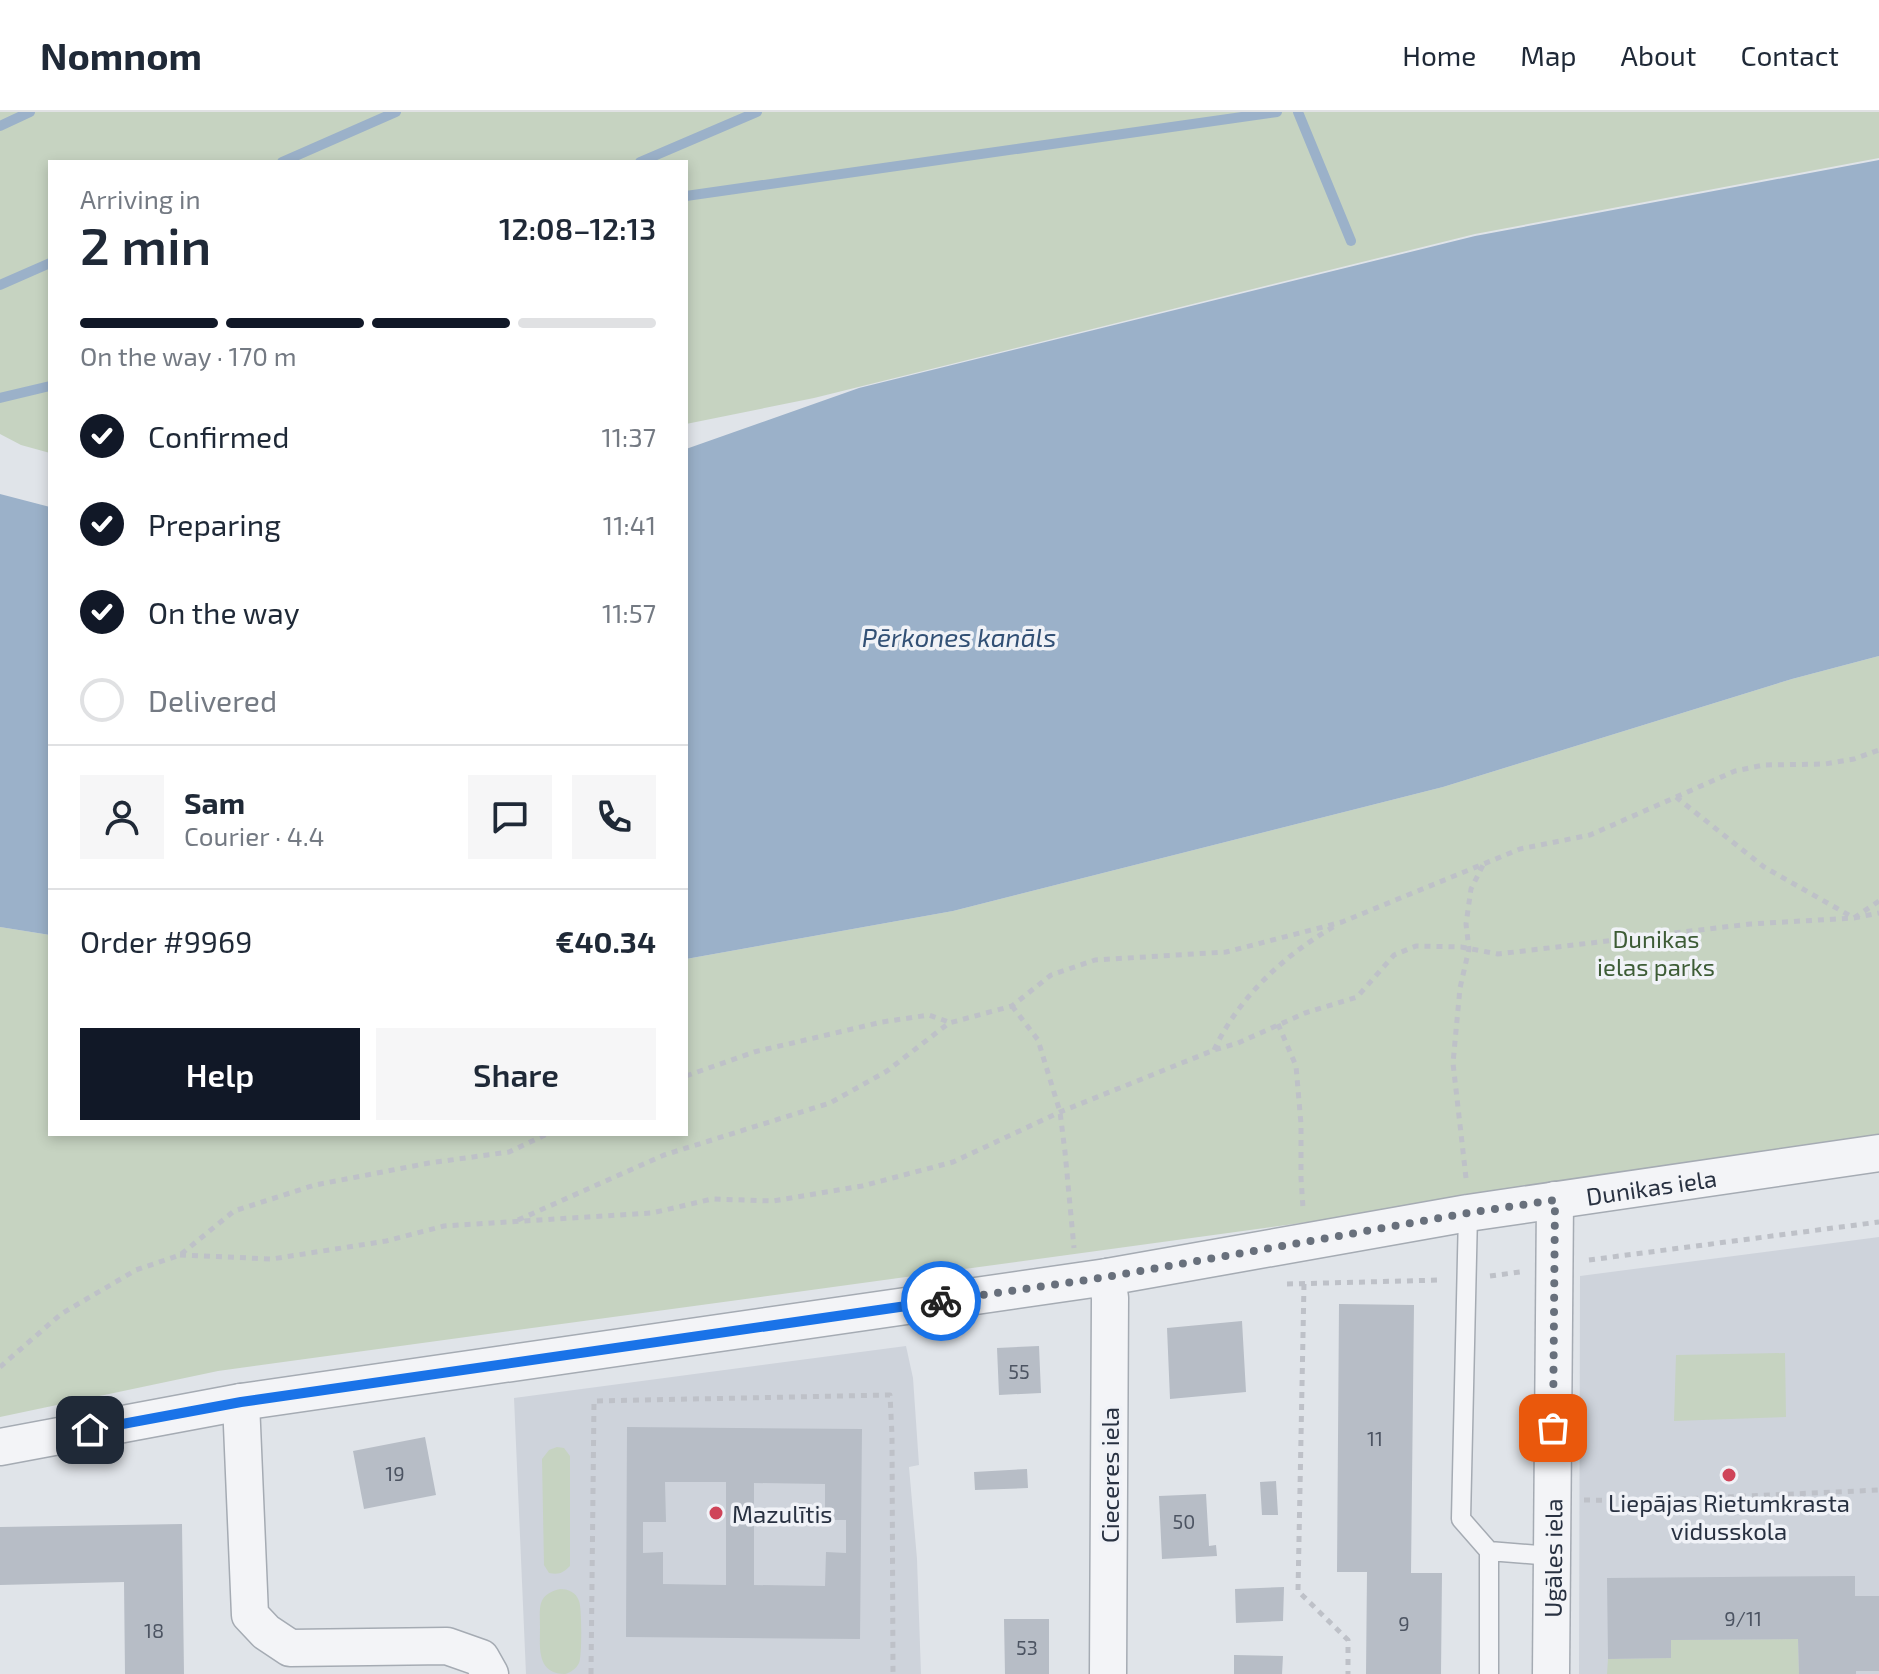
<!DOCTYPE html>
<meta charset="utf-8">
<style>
body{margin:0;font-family:"Exo 2",sans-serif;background:#f6f6f7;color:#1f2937;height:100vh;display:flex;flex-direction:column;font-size:30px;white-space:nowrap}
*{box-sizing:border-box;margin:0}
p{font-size:26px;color:#747a83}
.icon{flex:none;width:44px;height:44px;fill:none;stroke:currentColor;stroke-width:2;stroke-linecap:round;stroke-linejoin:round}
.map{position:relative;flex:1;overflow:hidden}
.panel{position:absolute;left:48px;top:48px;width:640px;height:976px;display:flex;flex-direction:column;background:#fff;border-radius:0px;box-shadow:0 4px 12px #0003}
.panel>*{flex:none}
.pin{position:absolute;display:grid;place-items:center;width:68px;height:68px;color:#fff;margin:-34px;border-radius:16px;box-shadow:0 4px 12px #0006}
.courier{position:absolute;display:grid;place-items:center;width:80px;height:80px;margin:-40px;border:6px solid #1a73e8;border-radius:50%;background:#fff;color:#222;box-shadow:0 2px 10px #0007}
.head em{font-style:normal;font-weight:600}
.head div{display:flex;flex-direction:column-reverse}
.head{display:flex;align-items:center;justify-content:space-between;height:136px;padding:0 32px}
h1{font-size:52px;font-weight:600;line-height:60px}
.bar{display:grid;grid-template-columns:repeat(4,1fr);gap:12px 8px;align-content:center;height:96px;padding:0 32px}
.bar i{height:10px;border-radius:6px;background:#e0e1e3}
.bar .on{background:#111827}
.bar p{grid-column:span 4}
.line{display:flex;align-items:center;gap:20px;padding:0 32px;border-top:2px solid #e0e1e3}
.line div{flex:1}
.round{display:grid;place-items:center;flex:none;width:84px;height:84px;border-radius:0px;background:#f6f6f7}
ol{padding:0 32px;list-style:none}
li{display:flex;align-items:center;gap:24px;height:88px}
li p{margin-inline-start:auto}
li .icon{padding:8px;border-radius:50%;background:#111827;color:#fff;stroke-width:4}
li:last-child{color:#747a83}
li i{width:44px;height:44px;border:4px solid #e0e1e3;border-radius:50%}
.action{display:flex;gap:16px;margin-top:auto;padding:16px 32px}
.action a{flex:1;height:92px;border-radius:0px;background:#111827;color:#fff;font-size:32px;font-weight:600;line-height:92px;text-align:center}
.action a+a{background:#f6f6f7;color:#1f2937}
header{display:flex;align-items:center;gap:48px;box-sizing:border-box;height:112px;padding:0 40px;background:#fff;border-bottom:2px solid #e0e1e3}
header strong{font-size:38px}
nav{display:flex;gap:44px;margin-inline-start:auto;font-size:28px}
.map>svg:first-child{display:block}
.built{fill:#ced3db}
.green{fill:#c6d3c1}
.water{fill:#9bb1c9}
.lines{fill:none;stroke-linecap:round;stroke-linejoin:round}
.stream{stroke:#9bb1c9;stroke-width:10}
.building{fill:#b7bdc6;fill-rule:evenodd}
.service-casing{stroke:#a5abb3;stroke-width:21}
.minor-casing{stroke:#a5abb3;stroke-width:39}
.path{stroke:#bec1c8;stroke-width:5;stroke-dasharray:6 6;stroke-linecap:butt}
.service{stroke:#f3f4f7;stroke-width:18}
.minor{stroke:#f3f4f7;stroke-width:36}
.done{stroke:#68707c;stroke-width:8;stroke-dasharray:0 14.4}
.route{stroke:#1a73e8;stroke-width:10}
.poi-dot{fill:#cf4459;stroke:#f0f2f7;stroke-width:3}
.labels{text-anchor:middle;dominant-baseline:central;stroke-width:7;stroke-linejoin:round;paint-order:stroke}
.number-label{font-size:20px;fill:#4c5462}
.park-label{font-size:24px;fill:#3d5c36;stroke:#f0f2f7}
.street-label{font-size:24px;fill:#283141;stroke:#f0f2f7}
.poi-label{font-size:24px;fill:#283141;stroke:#f0f2f7}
.water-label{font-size:26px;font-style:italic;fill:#325075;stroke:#f0f2f7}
</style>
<header>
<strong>Nomnom</strong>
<nav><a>Home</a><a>Map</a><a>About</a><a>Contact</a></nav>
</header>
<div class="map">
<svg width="1879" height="1562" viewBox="0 0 1879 1562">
<rect width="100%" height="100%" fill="#e0e4e9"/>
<path class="built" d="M1879,1125V1562H1579L1580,1164Z
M906,1234L913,1266L919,1353L909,1355L917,1447L921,1562H526L514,1286Z"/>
<path class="green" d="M0,0H1879V46L1475,122L814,286L686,312V50H50V341L21,333L0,322Z
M1879,544V1032L218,1259L0,1305V815L50,823V1022H686V847L953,799L1443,675L1792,567Z
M1785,1241L1786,1305L1674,1309L1676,1243Z
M557,1335L564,1336L570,1344V1454C563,1461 559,1463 549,1461L544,1453L542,1347L549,1338Z
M560,1477C568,1477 576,1480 579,1489C582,1495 582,1546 579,1551C577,1556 570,1561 565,1562C536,1562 540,1534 540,1516C540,1508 539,1498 541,1491C544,1482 552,1479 560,1477Z
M1798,1527L1799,1562H1607L1608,1547L1671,1546V1528Z"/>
<path class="water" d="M1879,48V544L1792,567L1443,675L953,799L686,847V337L859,276L1475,124Z
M0,382L50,395V823L0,815Z"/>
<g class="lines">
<path class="stream" d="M1298,0L1351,129
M0,14L30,0
M282,50L396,0
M640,50L757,0
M686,84L1277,0
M0,173L50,151
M0,286L50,274"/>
</g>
<path class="building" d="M1339,1192L1414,1193L1411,1461H1442L1441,1562H1366L1367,1460H1337Z
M1242,1209L1246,1280L1170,1287L1167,1216Z
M1039,1234L1041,1281L999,1283L997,1236Z
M627,1315L862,1317L860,1527L626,1525ZM665,1370H726V1473L663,1472V1440L643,1441V1410H666ZM754,1371L825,1372V1408H846V1441L826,1440L825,1474L754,1473Z
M425,1325L436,1383L364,1397L353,1339Z
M1027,1357L1028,1376L975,1378L974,1360Z
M1276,1369L1278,1403H1262L1260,1370Z
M1206,1382L1209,1434L1216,1433L1217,1444L1162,1447L1159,1384Z
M182,1412L184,1562H125L124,1470L0,1473V1415Z
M1855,1464V1484H1879V1559H1856V1562H1799L1798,1527L1671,1528V1546L1608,1547L1607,1466Z
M1284,1475L1283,1509L1236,1511L1235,1477Z
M1004,1507H1049V1562H1005Z
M1234,1543L1283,1544L1282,1562H1234Z"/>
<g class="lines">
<defs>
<path id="service" d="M1468,1101L1461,1407L1489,1439L1551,1444
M1489,1439V1562"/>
<g id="minor">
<path d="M1107,1165L1110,1186L1108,1562"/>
<path d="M241,1290L250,1503L266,1520L290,1536L447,1534L481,1546L490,1562"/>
<path id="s1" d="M0,1335L241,1290L1107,1165L1468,1101L1879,1041"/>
<path id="s2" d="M1551,1562L1555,1088"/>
</g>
</defs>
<use href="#service" class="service-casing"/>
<use href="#minor" class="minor-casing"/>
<path class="path" d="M1676,685L1764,755L1854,806L1879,789
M1012,894L1038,928L1060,1000L1065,1040L1074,1136
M1278,912L1296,954L1301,1012V1066L1303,1096
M1214,938C1239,885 1284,843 1335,814
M686,964L754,940L882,910L929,903L949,910
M1466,1066L1453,951L1460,876L1469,837L1466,812L1471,777L1483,753
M518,1108L664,1043L830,991L887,959L949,911L1012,894L1051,863L1095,848L1226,840L1342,810L1520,737L1590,723L1735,659L1764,653L1825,652L1854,647L1879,638
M180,1143L272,1147L386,1129L444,1114L652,1101L712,1087L773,1089L862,1074L953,1050L1060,1000L1214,938L1238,931L1305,901L1357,885L1394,843L1416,834L1461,835L1498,842L1750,812L1854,806L1879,801
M1589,1148L1879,1110
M1490,1164L1520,1160
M1287,1172L1441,1168
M1304,1172L1298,1479L1348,1528V1562
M0,1255L61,1202L136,1158L180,1143L234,1099L315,1073L429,1051L509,1040L547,1022
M1584,1388L1639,1389L1879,1378
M591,1562L594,1289L890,1283L892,1323L893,1562"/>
<use href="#service" class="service"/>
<use href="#minor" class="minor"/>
</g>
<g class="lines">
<path class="done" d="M941,1189L1107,1165L1468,1101L1555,1088L1553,1316"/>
<path class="route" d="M90,1318L241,1290L941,1189"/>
</g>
<g class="poi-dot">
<circle cx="1729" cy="1363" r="8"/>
<circle cx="716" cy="1401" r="8"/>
</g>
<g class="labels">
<g class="number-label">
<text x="1019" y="1259">55</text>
<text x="1375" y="1326">11</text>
<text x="395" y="1361">19</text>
<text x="1184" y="1409">50</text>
<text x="1743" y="1506">9/11</text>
<text x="1404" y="1511">9</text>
<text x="154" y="1518">18</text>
<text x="1027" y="1535">53</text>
</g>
<g class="park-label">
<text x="1656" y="826">Dunikas<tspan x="1656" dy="28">ielas parks</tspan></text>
</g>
<g class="street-label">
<text stroke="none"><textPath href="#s1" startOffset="1672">Dunikas iela</textPath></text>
<text transform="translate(1109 1363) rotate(-90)">Cieceres iela</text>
<text stroke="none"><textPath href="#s2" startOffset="116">Ugāles iela</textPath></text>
</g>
<g class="poi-label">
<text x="1729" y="1390">Liepājas Rietumkrasta<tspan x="1729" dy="28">vidusskola</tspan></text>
<text x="732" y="1401" text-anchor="start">Mazulītis</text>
</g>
<g class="water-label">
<text x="959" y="524">Pērkones kanāls</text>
</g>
</g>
</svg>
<div class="pin" style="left:1553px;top:1316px;background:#ea580c"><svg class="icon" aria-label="bag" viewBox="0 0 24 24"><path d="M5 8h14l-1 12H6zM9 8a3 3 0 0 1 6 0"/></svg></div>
<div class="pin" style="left:90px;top:1318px;background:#1f2937"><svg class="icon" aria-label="home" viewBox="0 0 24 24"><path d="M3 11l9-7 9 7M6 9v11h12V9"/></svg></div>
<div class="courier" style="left:941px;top:1189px"><svg class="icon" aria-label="bike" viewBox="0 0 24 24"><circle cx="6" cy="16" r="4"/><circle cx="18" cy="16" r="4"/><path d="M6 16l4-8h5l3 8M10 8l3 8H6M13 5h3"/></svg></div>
<section class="panel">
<div class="head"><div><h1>2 min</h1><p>Arriving in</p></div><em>12:08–12:13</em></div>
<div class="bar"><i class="on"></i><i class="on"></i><i class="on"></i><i></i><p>On the way · 170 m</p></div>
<ol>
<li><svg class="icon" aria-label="check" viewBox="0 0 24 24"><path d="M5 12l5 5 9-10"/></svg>Confirmed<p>11:37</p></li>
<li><svg class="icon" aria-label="check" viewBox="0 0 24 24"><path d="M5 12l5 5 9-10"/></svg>Preparing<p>11:41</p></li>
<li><svg class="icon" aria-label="check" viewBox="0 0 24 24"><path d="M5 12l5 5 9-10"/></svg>On the way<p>11:57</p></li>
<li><i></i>Delivered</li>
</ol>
<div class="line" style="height:144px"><a class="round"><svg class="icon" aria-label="person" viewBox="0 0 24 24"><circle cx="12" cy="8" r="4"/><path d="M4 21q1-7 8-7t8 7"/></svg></a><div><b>Sam</b><p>Courier · 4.4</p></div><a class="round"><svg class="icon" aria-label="chat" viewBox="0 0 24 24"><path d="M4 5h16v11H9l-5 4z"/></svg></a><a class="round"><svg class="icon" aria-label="phone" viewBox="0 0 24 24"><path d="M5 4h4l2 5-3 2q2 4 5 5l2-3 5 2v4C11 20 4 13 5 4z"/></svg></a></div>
<div class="line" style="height:104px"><div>Order #9969</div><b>€40.34</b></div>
<div class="action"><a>Help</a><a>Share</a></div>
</section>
</div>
